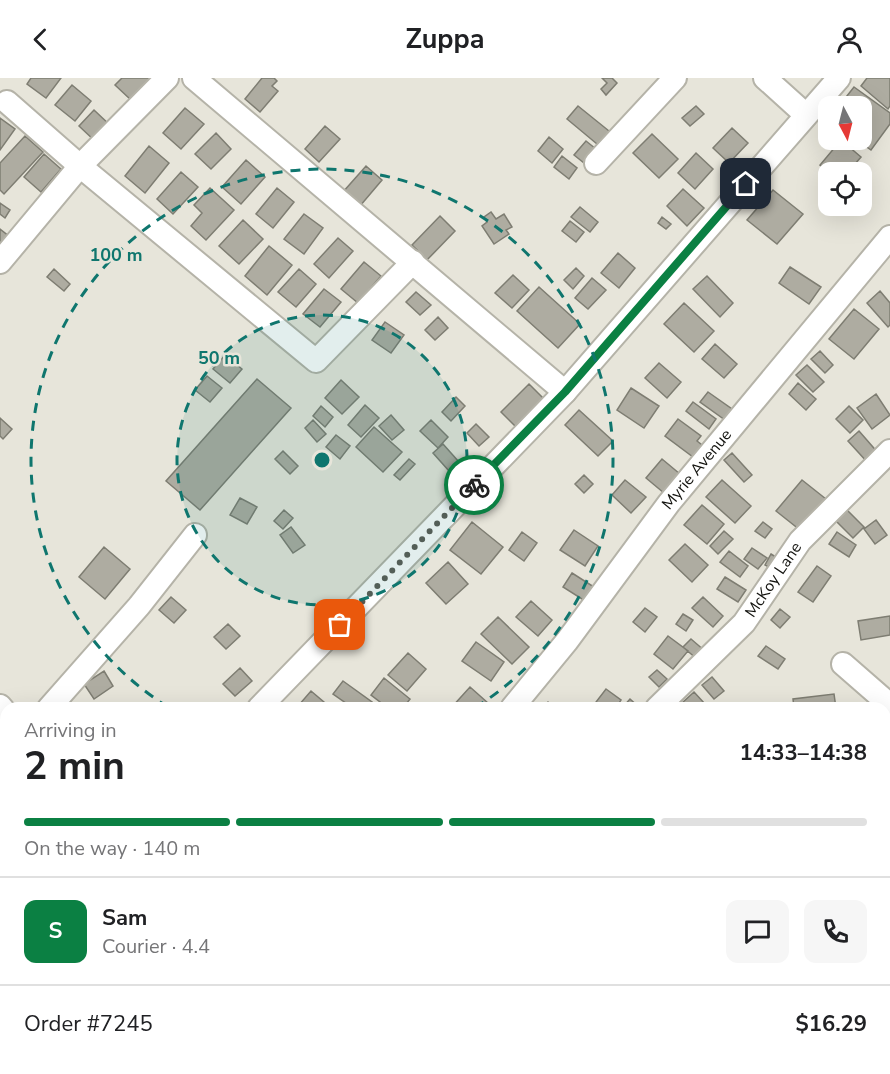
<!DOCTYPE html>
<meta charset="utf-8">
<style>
body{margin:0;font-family:"Nunito Sans",sans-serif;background:#f6f6f6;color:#202124;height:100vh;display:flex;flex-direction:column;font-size:22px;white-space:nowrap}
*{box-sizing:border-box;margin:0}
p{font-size:20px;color:#757577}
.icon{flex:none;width:33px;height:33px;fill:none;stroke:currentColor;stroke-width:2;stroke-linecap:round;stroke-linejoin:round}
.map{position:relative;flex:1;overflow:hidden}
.details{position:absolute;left:0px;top:624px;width:891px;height:372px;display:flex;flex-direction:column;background:#fff;border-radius:18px 18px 0 0;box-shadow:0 6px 24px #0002}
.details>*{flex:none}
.needle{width:39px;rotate:173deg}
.fabs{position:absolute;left:818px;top:18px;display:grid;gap:12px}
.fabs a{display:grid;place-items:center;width:54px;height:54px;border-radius:12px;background:#fff;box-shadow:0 6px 24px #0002;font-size:30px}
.pin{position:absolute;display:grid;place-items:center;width:51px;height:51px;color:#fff;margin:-26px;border-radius:12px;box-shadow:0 3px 9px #0006}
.courier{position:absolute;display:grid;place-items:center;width:60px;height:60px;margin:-30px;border:4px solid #0b8043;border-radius:50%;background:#fff;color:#222;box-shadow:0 2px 8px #0007}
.headline em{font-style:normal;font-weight:700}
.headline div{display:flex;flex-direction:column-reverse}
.headline{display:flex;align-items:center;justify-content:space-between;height:102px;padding:0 24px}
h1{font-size:39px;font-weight:700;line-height:45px}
.bar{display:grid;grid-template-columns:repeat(4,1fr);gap:9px 6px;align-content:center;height:72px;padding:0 24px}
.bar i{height:8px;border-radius:4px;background:#e0e0e0}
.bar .active{background:#0b8043}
.bar p{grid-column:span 4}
.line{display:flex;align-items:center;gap:15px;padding:0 24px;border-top:2px solid #e0e0e0}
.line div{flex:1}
.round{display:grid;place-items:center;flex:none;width:63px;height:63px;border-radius:12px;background:#f6f6f6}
header{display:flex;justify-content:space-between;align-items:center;height:78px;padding:0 24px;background:#fff;font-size:27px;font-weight:700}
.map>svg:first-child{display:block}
.building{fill:#aeaca1;stroke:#7e7d72;stroke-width:1.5}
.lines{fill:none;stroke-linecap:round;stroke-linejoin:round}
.minor-casing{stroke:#b5b3a8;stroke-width:26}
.minor{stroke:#fff;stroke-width:22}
.done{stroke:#5d5c55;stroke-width:6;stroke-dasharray:0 10.8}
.route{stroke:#0b8043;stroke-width:8}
.ring{fill:none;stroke:#0f766e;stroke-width:3;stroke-dasharray:10 8}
.labels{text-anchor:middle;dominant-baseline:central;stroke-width:5;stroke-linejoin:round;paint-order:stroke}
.street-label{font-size:16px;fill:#12120e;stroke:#e7e5da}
.centre{fill:#0f766e;stroke:#e7e5da;stroke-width:3}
.ring-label{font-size:18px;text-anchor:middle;font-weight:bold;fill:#0f766e;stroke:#e7e5da;stroke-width:5;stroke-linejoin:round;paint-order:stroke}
</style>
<header><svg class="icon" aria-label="back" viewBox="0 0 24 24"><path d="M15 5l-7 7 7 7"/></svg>Zuppa<svg class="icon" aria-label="person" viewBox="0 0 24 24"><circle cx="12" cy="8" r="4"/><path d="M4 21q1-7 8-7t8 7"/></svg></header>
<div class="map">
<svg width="890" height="996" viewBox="0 0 890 996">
<rect width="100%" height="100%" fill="#e7e5da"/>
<path class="building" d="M31,0H61L46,20L27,6Z
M122,0H150L152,1L131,22L115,7Z
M262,0H274L277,3L272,8L278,13L260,34L245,21Z
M602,0H612L617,5L606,17L601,11L607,5Z
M867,0H890V28L888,31L861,8Z
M72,7L91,23L75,43L55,27Z
M854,9L890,35V46L871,72L857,62H861V28H839Z
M578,28L614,57L603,71L567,41Z
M696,28L704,36L690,48L682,40Z
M185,30L204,46L181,71L163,55Z
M94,32L112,49L97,65L79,48Z
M0,40L15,51L0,72Z
M325,48L340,61L319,84L305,71Z
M732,50L748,65L729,85L713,70Z
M216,55L231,71L211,91L195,76Z
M652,56L678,81L659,100L633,75Z
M25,58L43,74L4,116L0,112V85Z
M549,59L563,71L552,85L538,73Z
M841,62L861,79L848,94H830L820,87Z
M586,63L596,71L584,85L574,77Z
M149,68L169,85L145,115L125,98Z
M696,75L713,91L695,111L678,95Z
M44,76L61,91L41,114L24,99Z
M562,78L577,90L569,101L554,89Z
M246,82L265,99L241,126L222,109Z
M366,88L382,102L360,128L343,114Z
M181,94L198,109L173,136L157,121Z
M210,110L234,132L206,162L191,148L202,135L194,127Z
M277,110L294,124L273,150L256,136Z
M683,111L704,130L687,148L667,128Z
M773,112L803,136L777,166L747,142Z
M0,125L10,132L5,140L0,136Z
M580,129L598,144L590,154L571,139Z
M491,134L496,141L504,136L512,149L506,152L509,156L494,166L482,148L487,144L484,139Z
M304,136L323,150L304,176L284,161Z
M440,138L455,153L427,182L412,167Z
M662,139L671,146L666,151L658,145Z
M243,142L263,161L239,186L219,168Z
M570,143L584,154L576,164L562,153Z
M0,151L10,159L0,174Z
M338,160L353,173L329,200L314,186Z
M269,168L292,187L267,217L245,198Z
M618,175L635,190L619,210L601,195Z
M364,184L381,198L358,225L341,211Z
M790,189L821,209L809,226L779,205Z
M576,190L584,198L573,211L564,202Z
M54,191L70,206L64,213L47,199Z
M299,191L316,206L296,229L278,214Z
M513,197L529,212L512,230L495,215Z
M707,198L733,225L720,239L693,211Z
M592,200L606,212L588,231L575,220Z
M539,209L580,246L558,270L517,233Z
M324,211L341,224L320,249L303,236Z
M880,213L890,225V247L888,249L867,225Z
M416,214L431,227L420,237L406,224Z
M684,225L714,253L694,274L664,246Z
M854,231L879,251L854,281L829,261Z
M438,239L448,250L435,262L425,252Z
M385,244L404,257L391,275L372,262Z
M715,266L737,286L724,300L702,281Z
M820,273L833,287L825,295L811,281Z
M225,277L242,291L230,305L213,291Z
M659,285L681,304L667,320L645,300Z
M807,287L824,304L813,314L796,297Z
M207,298L222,310L210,324L195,312Z
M257,301L291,330L200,432L166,403Z
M341,302L359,319L342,336L325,320Z
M798,305L816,321L806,332L789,316Z
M529,306L545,322L517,350L501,334Z
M631,310L659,328L644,350L617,332Z
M708,314L732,331L725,342L700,324Z
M876,316L890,337L872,351L857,330Z
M456,319L465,328L451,343L442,334Z
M693,324L716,341L709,351L686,333Z
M365,327L379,340L361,359L348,347Z
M321,328L333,339L325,349L313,338Z
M849,328L863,342L850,355L836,341Z
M579,332L613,363L598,378L565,347Z
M391,337L404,352L392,362L379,348Z
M0,340L12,351L3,361L0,358Z
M678,341L701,358L697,363L702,367L693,379L665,358Z
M313,342L326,356L317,364L305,350Z
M431,342L448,359L438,370L420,353Z
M476,346L489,359L479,368L467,355Z
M374,349L402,374L383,394L356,369Z
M859,353L879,376L868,385L848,363Z
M336,357L350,368L340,381L326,369Z
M443,366L467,393L457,402L433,375Z
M283,373L298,388L290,396L275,381Z
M732,375L752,397L744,404L724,382Z
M409,381L415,386L400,402L394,397Z
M662,381L680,396L664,415L646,400Z
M584,397L593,406L584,415L575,406Z
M625,402L646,419L631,435L612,417Z
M722,402L751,428L735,445L706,419Z
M802,402L826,421L800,452L776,433Z
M240,420L257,429L247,446L230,437Z
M702,427L724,446L707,466L684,447Z
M846,431L864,449L853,460L835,442Z
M284,432L293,440L283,451L274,443Z
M876,442L887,457L875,466L864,451Z
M472,444L503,469L481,496L450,472Z
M763,444L772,451L765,460L755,453Z
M291,449L305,467L293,475L280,457Z
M574,452L598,468L585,488L560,472Z
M724,453L733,461L718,476L710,468Z
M522,454L537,465L524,483L509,472Z
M837,454L856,467L849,479L829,466Z
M685,466L708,487L692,504L669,482Z
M104,469L130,491L105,521L79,499Z
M752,470L767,480L758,491L744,481Z
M729,473L748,488L740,499L720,484Z
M771,476L782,483L776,493L765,487Z
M448,484L468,506L446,526L426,505Z
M817,488L831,498L813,524L798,514Z
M572,495L594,509L585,523L563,509Z
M725,499L746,512L738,524L717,511Z
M171,519L186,532L174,545L159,532Z
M703,519L723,538L713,549L692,530Z
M531,523L552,542L538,558L516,539Z
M645,530L657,539L645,554L633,544Z
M780,531L790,539L780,550L771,542Z
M683,536L693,542L686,553L676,546Z
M890,538V557L861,562L858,543Z
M498,539L529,569L512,586L481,556Z
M228,546L240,558L226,571L214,559Z
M668,558L688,573L673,591L654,576Z
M691,561L705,573L698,582L683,569Z
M476,564L504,584L491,603L462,583Z
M766,568L785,581L778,591L758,578Z
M408,575L426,591L407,613L388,597Z
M240,590L252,603L235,618L223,606Z
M657,592L667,601L659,609L649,599Z
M104,593L113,608L94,621L84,606Z
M712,599L724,613L714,621L702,607Z
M384,600L410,621L403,630H388L371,617Z
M343,603L372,624L368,630H353L333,616Z
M470,609L488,625L484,630H451Z
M606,611L621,622L616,630H604L596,624Z
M311,613L331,630H301L298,628Z
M694,614L706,627L704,630H687L682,625Z
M834,616L836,630H794L793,621Z
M630,621L640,630H622Z
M548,624L555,630H543Z
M885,653L888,670L885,671Z
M6,737V759L0,752V742Z
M6,794V812L5,813L0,809V800Z
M0,973L6,978V990H8L4,995L0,993Z
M885,986L890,990V996H863L867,990H885Z
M65,990H98L94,996H60Z
M110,990H140L136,996H106Z
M271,990H297L293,996H279Z
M505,990H518L521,992L518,996H501Z
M524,990H543L537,996H529Z
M605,990H615L620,996H597Z
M637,990H655L661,994L659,996H633Z"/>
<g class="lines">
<defs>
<g id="minor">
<path d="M194,0L565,314"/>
<path d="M765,0L806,37"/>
<path d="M7,24L80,88L316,283L413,184"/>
<path d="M596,85L675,0"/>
<path d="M0,184L80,88L167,0"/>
<path d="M843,586L890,627"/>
<path d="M0,628L6,635"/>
<path d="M49,630L139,528L195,457"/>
<path d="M259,630L565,314L839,0"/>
<path id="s1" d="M512,630L567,563L669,425L890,159"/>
<path id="s2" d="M657,630L744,545L800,463L890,373"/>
<path d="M0,892L6,882"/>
<path d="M170,990L172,996"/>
<path d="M441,990L451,996"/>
<path d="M228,996L232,990"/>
</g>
</defs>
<use href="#minor" class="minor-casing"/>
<use href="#minor" class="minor"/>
</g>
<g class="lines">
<path class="done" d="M340,547L474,407"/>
<path class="route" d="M474,407L565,314L746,106"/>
</g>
<circle cx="322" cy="382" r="145" fill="#0f766e" fill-opacity=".12"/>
<g class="ring">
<circle cx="322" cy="382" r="145"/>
<path d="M168 629A291 291 0 1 1 476 629"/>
</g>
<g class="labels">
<g class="street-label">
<text stroke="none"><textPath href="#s1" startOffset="302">Myrie Avenue</textPath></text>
<text stroke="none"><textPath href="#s2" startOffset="174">McKoy Lane</textPath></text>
</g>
</g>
<circle cx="322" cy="382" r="9" class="centre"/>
<g class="ring-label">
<text x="116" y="183">100 m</text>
<text x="219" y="286">50 m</text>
</g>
</svg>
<div class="fabs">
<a><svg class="needle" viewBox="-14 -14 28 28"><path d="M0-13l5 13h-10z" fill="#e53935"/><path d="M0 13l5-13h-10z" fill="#757577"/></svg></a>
<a><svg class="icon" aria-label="locate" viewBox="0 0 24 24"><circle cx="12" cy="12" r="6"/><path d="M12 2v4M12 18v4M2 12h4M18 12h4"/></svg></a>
</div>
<div class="pin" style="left:340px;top:547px;background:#ea580c"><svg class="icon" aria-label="bag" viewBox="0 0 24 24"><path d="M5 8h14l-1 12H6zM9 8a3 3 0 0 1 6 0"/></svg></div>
<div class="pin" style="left:746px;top:106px;background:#1f2937"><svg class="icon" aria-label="home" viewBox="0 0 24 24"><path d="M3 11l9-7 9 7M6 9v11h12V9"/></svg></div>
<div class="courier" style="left:474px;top:407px"><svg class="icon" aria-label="bike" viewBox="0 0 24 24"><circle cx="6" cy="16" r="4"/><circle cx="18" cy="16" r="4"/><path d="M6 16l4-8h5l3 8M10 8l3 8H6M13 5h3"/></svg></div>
<section class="details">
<div class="headline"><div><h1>2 min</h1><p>Arriving in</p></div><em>14:33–14:38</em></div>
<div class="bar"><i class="active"></i><i class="active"></i><i class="active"></i><i></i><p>On the way · 140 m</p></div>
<div class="line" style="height:108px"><b class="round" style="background:#0b8043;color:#fff">S</b><div><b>Sam</b><p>Courier · 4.4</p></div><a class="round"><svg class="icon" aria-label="chat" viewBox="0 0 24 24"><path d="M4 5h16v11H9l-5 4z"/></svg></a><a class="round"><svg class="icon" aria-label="phone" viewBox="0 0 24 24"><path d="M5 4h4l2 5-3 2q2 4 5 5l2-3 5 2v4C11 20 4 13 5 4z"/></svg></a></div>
<div class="line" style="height:78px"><div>Order #7245</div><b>$16.29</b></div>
</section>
</div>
